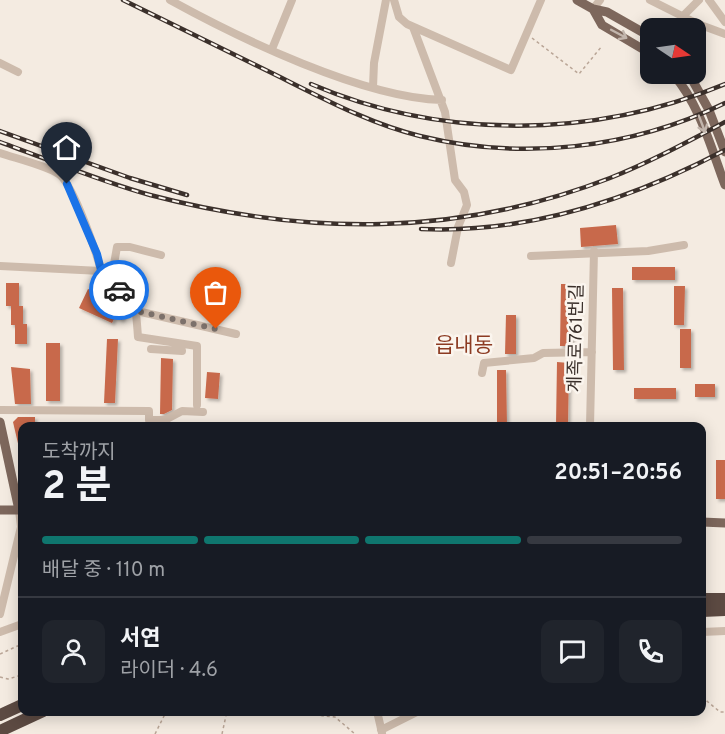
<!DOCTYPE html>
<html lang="ko">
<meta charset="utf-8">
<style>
body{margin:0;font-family:Overpass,"Noto Sans KR",sans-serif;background:#20242c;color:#f1f3f6;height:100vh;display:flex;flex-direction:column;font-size:22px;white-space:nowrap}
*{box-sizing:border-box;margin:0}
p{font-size:20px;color:#9ea1a6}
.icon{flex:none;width:33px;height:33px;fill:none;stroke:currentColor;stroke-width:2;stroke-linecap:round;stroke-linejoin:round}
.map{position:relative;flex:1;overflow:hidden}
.details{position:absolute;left:18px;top:422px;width:688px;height:294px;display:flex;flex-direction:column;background:#171b24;border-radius:12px;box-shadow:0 3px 15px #0003}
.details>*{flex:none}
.needle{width:39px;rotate:103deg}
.controls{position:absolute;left:640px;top:18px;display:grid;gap:12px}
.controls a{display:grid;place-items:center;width:66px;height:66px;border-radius:12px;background:#171b24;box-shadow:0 3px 15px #0003;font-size:30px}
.pin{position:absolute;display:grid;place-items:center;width:51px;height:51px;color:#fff;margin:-62px -26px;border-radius:50% 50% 50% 0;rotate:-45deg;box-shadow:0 0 6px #0007}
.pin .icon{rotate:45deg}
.courier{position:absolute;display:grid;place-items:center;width:60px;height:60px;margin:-30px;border:4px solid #1a73e8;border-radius:50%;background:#fff;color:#222;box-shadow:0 2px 8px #0007}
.headline em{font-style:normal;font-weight:700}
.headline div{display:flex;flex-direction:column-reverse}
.headline{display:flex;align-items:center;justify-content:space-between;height:102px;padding:0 24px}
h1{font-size:39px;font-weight:700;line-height:45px}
.bar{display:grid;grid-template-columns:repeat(4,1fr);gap:9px 6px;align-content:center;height:72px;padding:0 24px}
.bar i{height:8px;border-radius:4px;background:#363941}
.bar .active{background:#0f766e}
.bar p{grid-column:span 4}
.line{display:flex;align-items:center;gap:15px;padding:0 24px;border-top:2px solid #363941}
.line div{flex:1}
.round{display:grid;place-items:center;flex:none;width:63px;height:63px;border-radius:12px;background:#20242c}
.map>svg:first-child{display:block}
.building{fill:#c8694b;filter:url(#shadow)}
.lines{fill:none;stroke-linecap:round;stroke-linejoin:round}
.path{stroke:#b9a596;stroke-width:1.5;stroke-dasharray:3 3;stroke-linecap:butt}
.minor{stroke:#cdbbac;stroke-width:8}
.major{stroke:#7d675c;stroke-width:9}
.highway{stroke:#5c4a42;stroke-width:12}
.rail-casing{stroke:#3b302b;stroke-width:4.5}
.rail{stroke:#fbf5ee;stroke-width:2;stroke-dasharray:7;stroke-linecap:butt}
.oneway{stroke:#c2b5ac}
.done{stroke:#7c716b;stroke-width:6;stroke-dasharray:0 10.8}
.route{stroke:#1a73e8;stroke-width:8}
.labels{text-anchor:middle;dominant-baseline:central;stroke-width:5;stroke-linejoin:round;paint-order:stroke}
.street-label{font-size:18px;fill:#3b302b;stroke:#fbf5ee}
.quarter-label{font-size:21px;fill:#8c3b22;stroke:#fbf5ee}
</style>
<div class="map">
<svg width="725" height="734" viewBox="0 0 725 734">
<defs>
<filter id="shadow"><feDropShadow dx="2.5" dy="2.5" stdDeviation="1.5" flood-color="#0004"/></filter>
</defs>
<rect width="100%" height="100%" fill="#f4ebe1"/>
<path class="building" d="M616,225L618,244L581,247L580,228Z
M632,267H675V280H632Z
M6,283H19V306H23V324H27V344H15V325H11V306H6Z
M561,284H573L572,346H560Z
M674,286H685L684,325H674Z
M612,288H623L624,370H613Z
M88,289L128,307L122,320L115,317L112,323L79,308Z
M506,315H516V354H505Z
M680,329H691V368H680Z
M107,339H118L115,403H104Z
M46,343H60V401H46Z
M161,358L173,359L172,410L164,414H160Z
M557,362L569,363L568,425H556Z
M11,367L30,369L31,404H15Z
M497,370H506L507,426H497Z
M207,372L220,373L218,399L205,398Z
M695,384H715V397H695Z
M634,388H676V399H634Z
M18,417H35V426H22V452H20L13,422Z
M716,460H725V499H716Z"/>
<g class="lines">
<path class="path" d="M532,38L579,74L602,46
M0,654L22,644
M0,677L8,679L22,675
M702,697L720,712H725
M273,711L335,717L355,734
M155,734L164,716L171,711
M222,734L227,711"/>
<path class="minor" d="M170,0C239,38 363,98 442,100
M394,0L399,17L407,24L511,70L541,0
M650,0L698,24L725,34
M709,0L725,22
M593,9L600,0
M682,17L699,0
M413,27L445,112L455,180L464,192L467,205L458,227L451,263
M272,49L292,0
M0,63L18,72
M373,87L374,63L386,0
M0,153C14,158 52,167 61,176C75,190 96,251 101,271L114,264L117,247H130L161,255
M531,256L648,251L684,245
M0,266L101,271L103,278C136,301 135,296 138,337L197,346V405
M137,311L236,334
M151,349L182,351
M482,373L484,363L534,358L543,353L592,352
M0,410L149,411V420H165L182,411L203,412
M590,426L594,251
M0,614L21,527L19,510
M0,632L22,624
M702,632L725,631
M377,711L382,733
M381,730L419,711"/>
<path class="major" d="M577,0L593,9L607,12L651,37
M593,9L602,25L651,54
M673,74C700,105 711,148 725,185
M689,74L709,110L725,152
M0,422L19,510
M0,510H22
M702,522L725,523"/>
<path class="highway" d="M702,599H725
M702,611L725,610
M0,715L22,705
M0,731L43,711"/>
<defs>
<path id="rail" d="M123,0C176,26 229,52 282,78C326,100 371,124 420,136C521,161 631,149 725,103
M311,84C442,140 593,139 725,84
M0,131L130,178L187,195
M0,142C50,160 99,181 150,195C307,236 458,237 610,178C650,162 687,142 725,122
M421,229C528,234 632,199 725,150"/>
</defs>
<use href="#rail" class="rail-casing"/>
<use href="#rail" class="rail"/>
</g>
<defs><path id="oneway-shaft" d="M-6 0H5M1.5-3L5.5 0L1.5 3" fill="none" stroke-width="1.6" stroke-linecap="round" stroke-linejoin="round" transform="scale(1.5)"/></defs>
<g class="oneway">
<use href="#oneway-shaft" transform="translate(619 34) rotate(28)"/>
<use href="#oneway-shaft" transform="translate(702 124) rotate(69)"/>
</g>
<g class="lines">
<path class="done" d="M119,290L129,297L137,311L216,329"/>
<path class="route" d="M67,184L97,254L103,278L119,290"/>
</g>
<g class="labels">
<g class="street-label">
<text transform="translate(577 338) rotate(-89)">계족로761번길</text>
</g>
<g class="quarter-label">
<text x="464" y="346">읍내동</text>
</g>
</g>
</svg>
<div class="controls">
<a><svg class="needle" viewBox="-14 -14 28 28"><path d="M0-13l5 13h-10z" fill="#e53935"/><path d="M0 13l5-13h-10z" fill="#9ea1a6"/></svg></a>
</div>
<div class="pin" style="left:216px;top:329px;background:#ea580c"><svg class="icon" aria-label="bag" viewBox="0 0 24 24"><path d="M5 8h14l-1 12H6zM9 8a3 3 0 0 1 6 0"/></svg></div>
<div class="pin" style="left:67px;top:184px;background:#1f2937"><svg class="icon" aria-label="home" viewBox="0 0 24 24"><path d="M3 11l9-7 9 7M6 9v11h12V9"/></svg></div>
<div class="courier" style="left:119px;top:290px"><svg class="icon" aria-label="car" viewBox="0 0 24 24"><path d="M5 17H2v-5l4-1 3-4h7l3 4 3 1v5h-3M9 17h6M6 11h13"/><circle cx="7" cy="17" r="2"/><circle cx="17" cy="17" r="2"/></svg></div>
<section class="details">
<div class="headline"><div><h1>2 분</h1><p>도착까지</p></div><em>20:51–20:56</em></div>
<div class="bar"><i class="active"></i><i class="active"></i><i class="active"></i><i></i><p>배달 중 · 110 m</p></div>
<div class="line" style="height:108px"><a class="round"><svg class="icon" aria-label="person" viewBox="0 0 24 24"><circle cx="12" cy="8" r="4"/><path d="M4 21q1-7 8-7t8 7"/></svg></a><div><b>서연</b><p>라이더 · 4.6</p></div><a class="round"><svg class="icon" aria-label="chat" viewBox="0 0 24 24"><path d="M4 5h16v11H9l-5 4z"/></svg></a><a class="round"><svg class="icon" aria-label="phone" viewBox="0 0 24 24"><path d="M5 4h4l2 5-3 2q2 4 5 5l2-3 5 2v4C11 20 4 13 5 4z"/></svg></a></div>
</section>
</div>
